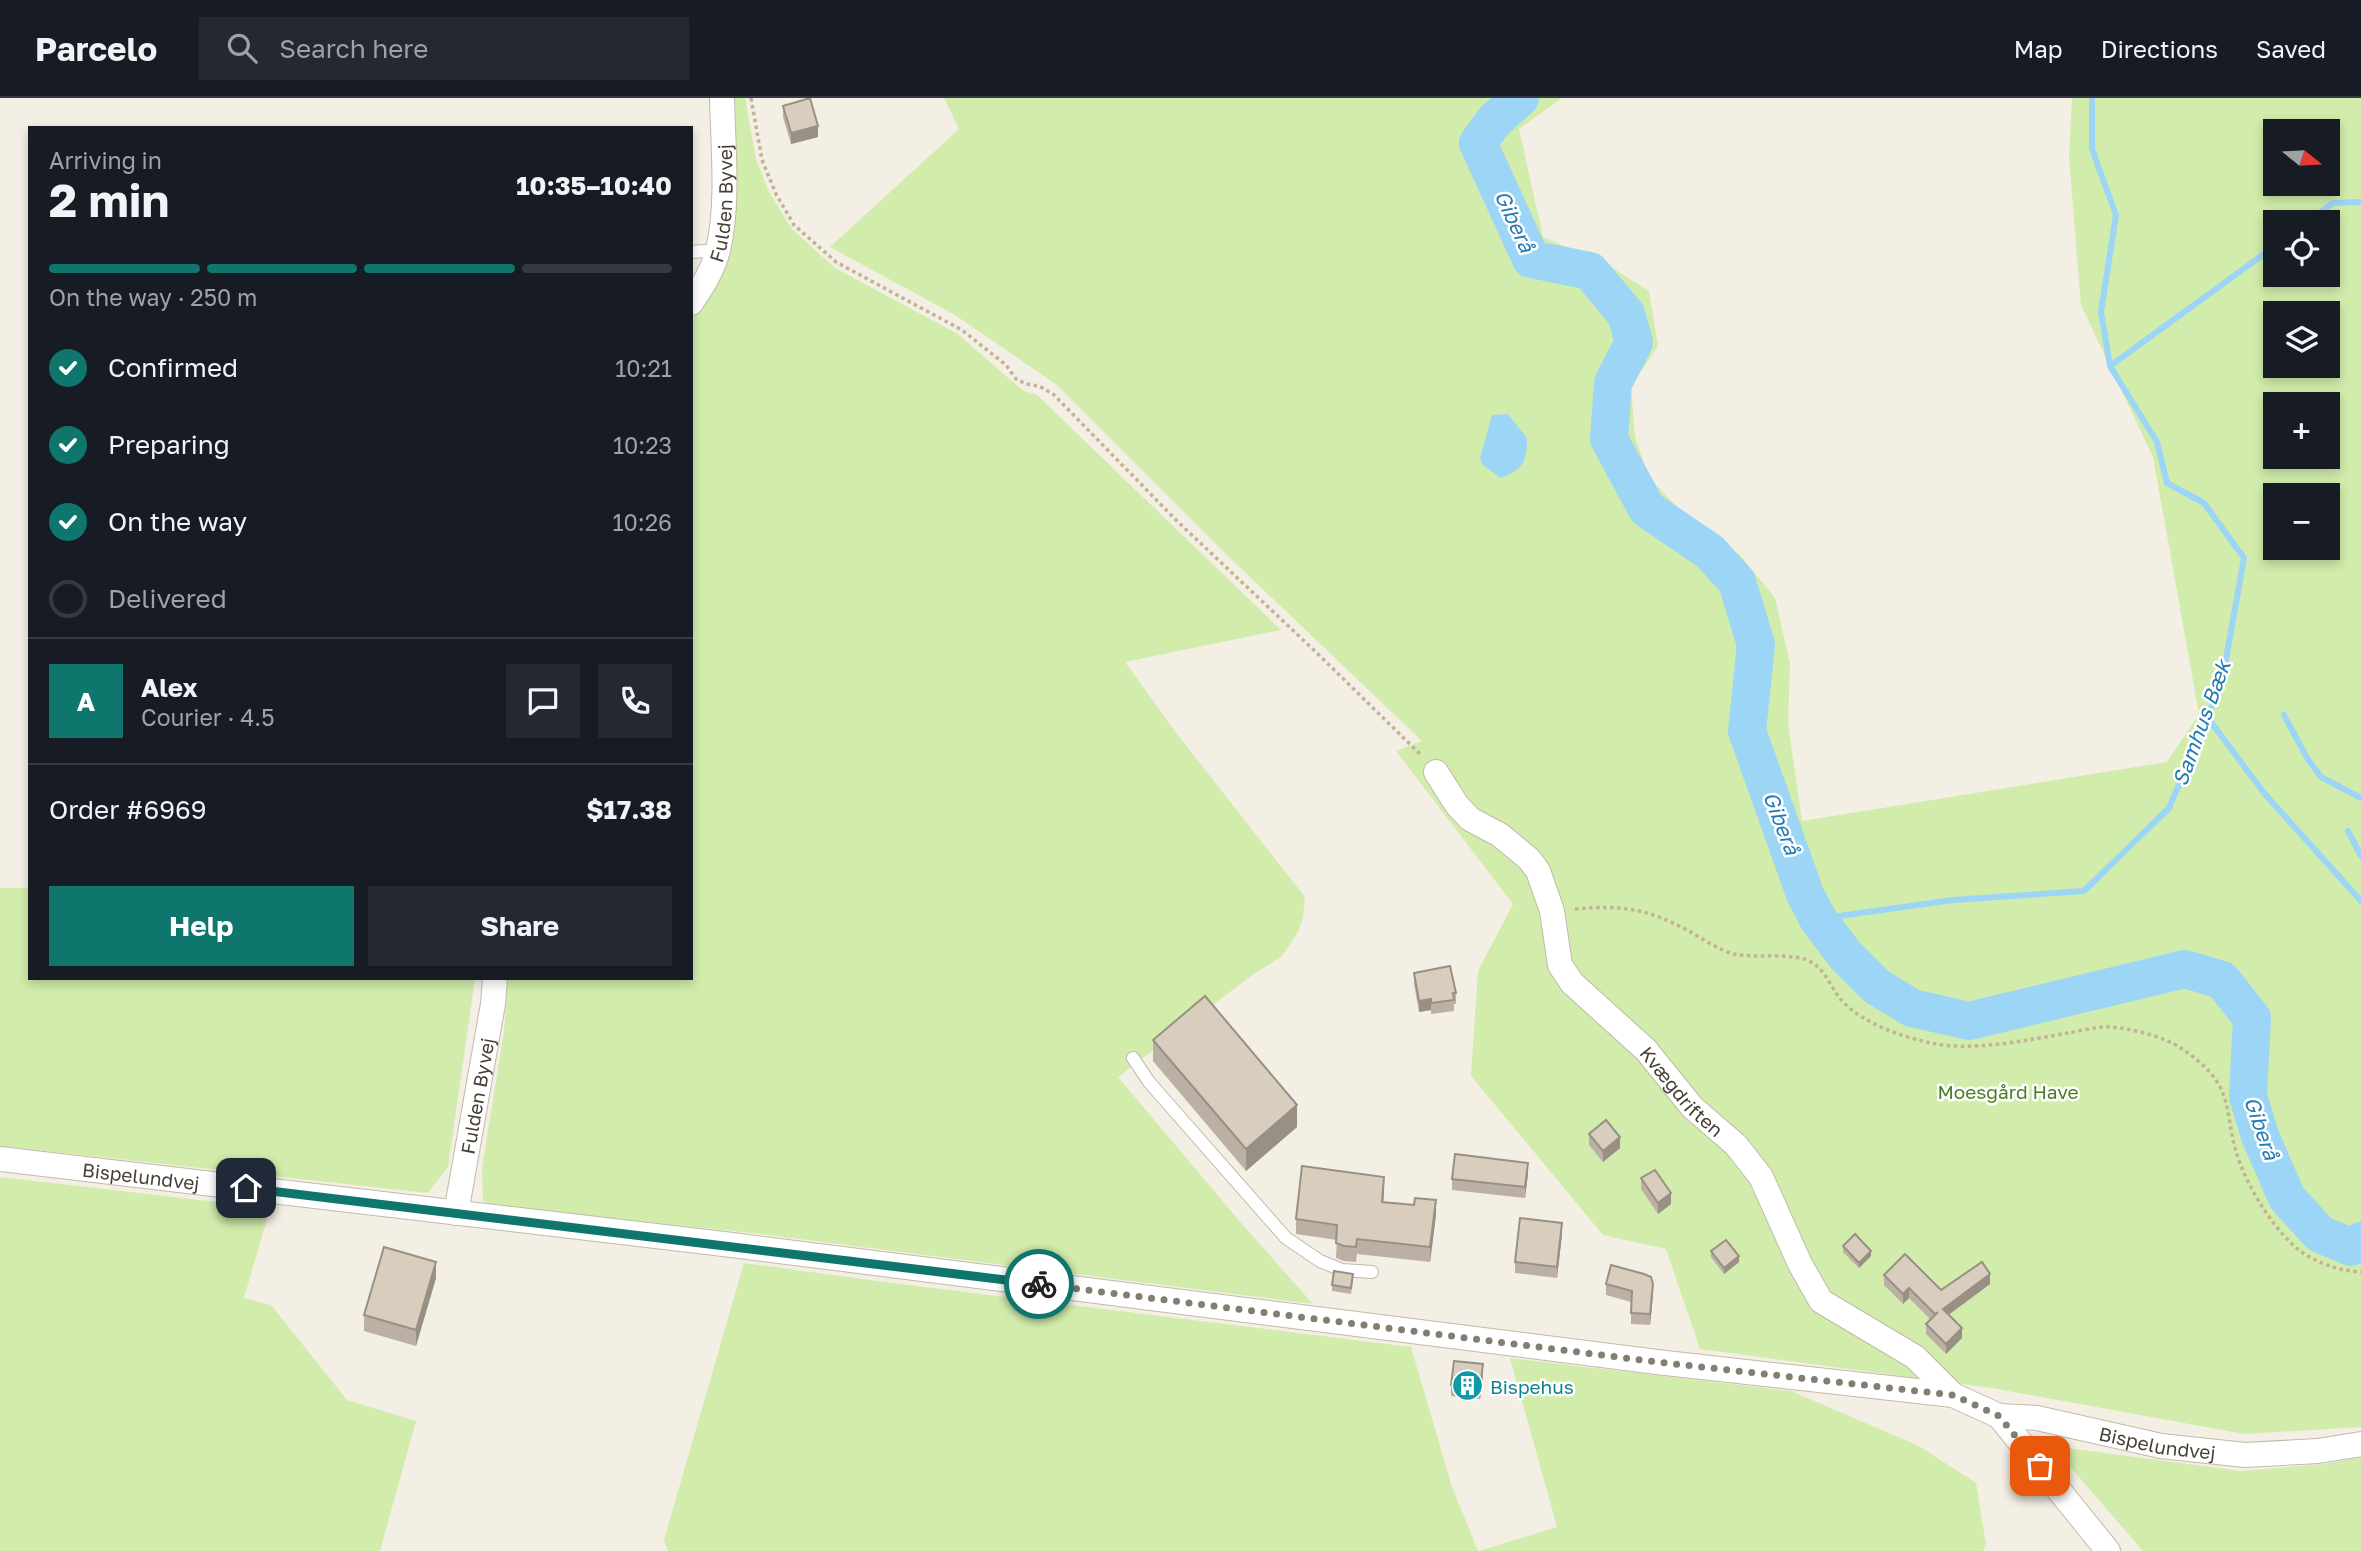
<!DOCTYPE html>
<meta charset="utf-8">
<style>
body{margin:0;font-family:"Golos Text",sans-serif;background:#242831;color:#f1f3f6;height:100vh;display:flex;flex-direction:column;font-size:26px;white-space:nowrap}
*{box-sizing:border-box;margin:0}
p{font-size:23px;color:#9ea1a6}
.icon{flex:none;width:38px;height:38px;fill:none;stroke:currentColor;stroke-width:2;stroke-linecap:round;stroke-linejoin:round}
.map{position:relative;flex:1;overflow:hidden}
.sheet{position:absolute;left:28px;top:28px;width:665px;height:854px;display:flex;flex-direction:column;background:#171b24;border-radius:0px;box-shadow:0 4px 10px #0003}
.sheet>*{flex:none}
.needle{width:46px;rotate:108deg}
.controls{position:absolute;left:2263px;top:21px;display:grid;gap:14px}
.controls a{display:grid;place-items:center;width:77px;height:77px;border-radius:0px;background:#171b24;box-shadow:0 4px 10px #0003;font-size:35px}
.pin{position:absolute;display:grid;place-items:center;width:60px;height:60px;color:#fff;margin:-30px;border-radius:14px;box-shadow:0 4px 10px #0006}
.courier{position:absolute;display:grid;place-items:center;width:70px;height:70px;margin:-35px;border:5px solid #0f766e;border-radius:50%;background:#fff;color:#222;box-shadow:0 2px 9px #0007}
.summary em{font-style:normal;font-weight:700}
.summary div{display:flex;flex-direction:column-reverse}
.summary{display:flex;align-items:center;justify-content:space-between;height:119px;padding:0 21px}
h1{font-size:46px;font-weight:700;line-height:52px}
.bar{display:grid;grid-template-columns:repeat(4,1fr);gap:10px 7px;align-content:center;height:84px;padding:0 21px}
.bar i{height:9px;border-radius:5px;background:#363941}
.bar .on{background:#0f766e}
.bar p{grid-column:span 4}
.line{display:flex;align-items:center;gap:18px;padding:0 21px;border-top:2px solid #363941}
.line div{flex:1}
.round{display:grid;place-items:center;flex:none;width:74px;height:74px;border-radius:0px;background:#242831}
ol{padding:0 21px;list-style:none}
li{display:flex;align-items:center;gap:21px;height:77px}
li p{margin-inline-start:auto}
li .icon{padding:7px;border-radius:50%;background:#0f766e;color:#fff;stroke-width:4}
li:last-child{color:#9ea1a6}
li i{width:38px;height:38px;border:4px solid #363941;border-radius:50%}
.action{display:flex;gap:14px;margin-top:auto;padding:14px 21px}
.action a{flex:1;height:80px;border-radius:0px;background:#0f766e;color:#fff;font-size:28px;font-weight:700;line-height:80px;text-align:center}
.action a+a{background:#242831;color:#f1f3f6}
header{display:flex;align-items:center;gap:42px;box-sizing:border-box;height:98px;padding:0 35px;background:#171b24;border-bottom:2px solid #363941}
header strong{font-size:33px}
nav{display:flex;gap:38px;margin-inline-start:auto;font-size:24px}
.search{width:490px;height:63px;background:#242831;display:flex;align-items:center;gap:18px;box-sizing:border-box;padding:0 24px;border-radius:0px;color:#9ea1a6;font-size:26px}
.map>svg:first-child{display:block}
.green{fill:#d1ecab;fill-rule:evenodd}
.water{fill:#9dd5f6}
.lines{fill:none;stroke-linecap:round;stroke-linejoin:round}
.stream{stroke:#9dd5f6;stroke-width:6}
.river{stroke:#9dd5f6;stroke-width:38}
.service-casing{stroke:#c3b9aa;stroke-width:14}
.minor-casing{stroke:#c3b9aa;stroke-width:26}
.path{stroke:#c3b297;stroke-width:3.5;stroke-dasharray:3.5 3.5;stroke-linecap:butt}
.service{stroke:#fff;stroke-width:12}
.minor{stroke:#fff;stroke-width:24}
.wall{fill:#bbb0a3}
.shaded-wall{fill:#989084}
.building{fill:#d9cdbd;stroke:#989084;stroke-width:2}
.done{stroke:#847d72;stroke-width:7;stroke-dasharray:0 12.6}
.route{stroke:#0f766e;stroke-width:9}
.labels{text-anchor:middle;dominant-baseline:central;stroke-width:5;stroke-linejoin:round;paint-order:stroke}
.street-label{font-size:19px;fill:#473f34;stroke:#fff}
.park-label{font-size:19px;fill:#497d23;stroke:#fff}
.culture-label{font-size:19px;fill:#0d838f;stroke:#fff;text-anchor:start}
.water-label{font-size:21px;font-style:italic;fill:#247cb2;stroke:#fff}
</style>
<header>
<strong>Parcelo</strong>
<div class="search"><svg class="icon" aria-label="search" viewBox="0 0 24 24"><circle cx="10" cy="10" r="6"/><path d="M15 15l6 6"/></svg>Search here</div>
<nav><a>Map</a><a>Directions</a><a>Saved</a></nav>
</header>
<div class="map">
<svg width="2361" height="1453" viewBox="0 0 2361 1453">
<rect width="100%" height="100%" fill="#f4efe5"/>
<path class="green" d="M735,0H745L756,61L768,92L792,131L835,170L958,236L1006,278L1024,293L1037,297L1281,532L1125,564L1177,636L1305,799L1303,820L1298,834L1282,858L1251,878L1118,979L1242,1126L1313,1206L752,1135L494,1108L483,1103L482,1070L504,933L508,880H691V219L712,195L734,124L737,69Z
M944,0H1562L1519,31L1543,139L1608,167L1649,193L1658,248L1631,289L1635,339L1649,380L1694,426L1740,457L1775,500L1790,566L1788,625L1802,723L2167,664L2199,616L2153,359L2081,207L2069,60L2072,0H2361V1329L2244,1336L1992,1290L1700,1251L1666,1151L1603,1137L1471,978L1478,873L1513,806L1396,653L1422,643L1229,459L1057,287L955,217L830,149L959,31ZM2275,33H2328V86H2275ZM2275,124H2328V177H2275ZM2275,215H2328V268H2275ZM2275,306H2328V359H2275ZM2275,397H2328V450H2275Z
M0,790H30V880H475L448,1069L428,1095L0,1048Z
M0,1079L270,1110L244,1200L271,1207L347,1302L416,1323L380,1453H0Z
M744,1165L892,1185L1411,1249L1452,1389L1478,1453H668L664,1442Z
M1510,1260L1791,1293L1919,1348L1976,1385L1986,1446L1983,1453H1479L1557,1429Z
M2052,1348L2241,1373L2325,1366L2361,1359V1453H2143Z"/>
<path class="water" d="M1508,316L1527,340C1527,364 1523,372 1500,380L1483,367L1480,360L1492,317Z"/>
<g class="lines">
<path class="stream" d="M2307,124L2333,105L2361,104
M2110,268L2275,148
M2284,617L2307,660L2321,679L2361,700
M2208,620L2264,695L2361,803
M2348,733L2361,758
M1818,821L1953,802L2084,793L2169,710L2206,624L2223,578L2244,460L2204,405L2167,385L2157,344L2110,268L2101,214L2116,117L2092,51V0"/>
<path class="river" d="M1520,0L1494,23L1478,45L1531,161L1590,173L1626,216L1634,244L1613,285L1609,341L1647,411L1710,454L1737,484L1756,547L1747,633L1805,796L1818,821L1845,857L1876,888L1912,910L1969,923L2185,871L2222,882L2252,920L2248,998L2260,1038L2287,1100L2320,1136L2351,1149L2361,1143"/>
<defs>
<path id="service" d="M691,154L718,152
M1133,960L1149,984L1286,1140L1320,1163L1342,1172L1372,1174"/>
<g id="minor">
<path id="s1" d="M691,205C702,189 713,172 718,152C729,106 723,48 722,0"/>
<path id="s2" d="M1436,674L1457,707L1470,721L1500,737L1529,761L1538,773L1552,813L1560,867L1572,885L1646,952L1692,1009L1736,1047L1761,1079L1800,1166L1821,1203L1915,1259L1953,1297"/>
<path id="s3" d="M0,1061L732,1147L1657,1264L1953,1297L1999,1318L2037,1320L2161,1348L2245,1357L2318,1353L2361,1346"/>
<path id="s4" d="M456,1115L493,906L495,880"/>
<path d="M1999,1318L2108,1453"/>
</g>
</defs>
<use href="#service" class="service-casing"/>
<use href="#minor" class="minor-casing"/>
<path class="path" d="M751,0L762,62L776,96L794,127L836,164L962,232L1006,267L1016,281L1026,286L1039,288L1053,296L1177,423L1317,555L1421,657
M1575,811C1621,807 1646,810 1687,832C1702,840 1718,852 1734,856C1757,861 1794,853 1813,865C1828,875 1832,894 1845,906C1867,927 1903,939 1931,945C1971,954 2029,942 2068,935C2081,933 2097,928 2110,929C2130,930 2165,939 2181,950C2195,960 2210,971 2219,987C2230,1006 2229,1032 2236,1053C2245,1086 2277,1139 2306,1157C2323,1167 2342,1173 2361,1174"/>
<use href="#service" class="service"/>
<use href="#minor" class="minor"/>
</g>
<path class="wall" d="M783,8L818,39L791,46L783,19Z
M1414,875L1456,895V906H1454V913L1431,916V912L1419,914L1414,886Z
M1153,942L1297,1029L1246,1073L1153,963Z
M1589,1036L1620,1050L1603,1064L1589,1047Z
M1528,1076L1525,1100L1452,1092V1081Z
M1641,1080L1671,1106L1658,1116L1641,1091Z
M1384,1094L1383,1104L1436,1117L1430,1164L1357,1156L1356,1164L1344,1163L1336,1160L1337,1142L1296,1136V1121Z
M1562,1136L1557,1180L1515,1175V1164Z
M1843,1148L1871,1158L1859,1170L1843,1154Z
M1711,1153L1739,1164L1724,1176L1711,1159Z
M1884,1177L1941,1192L1990,1186L1949,1216L1962,1240L1946,1256L1926,1236V1226L1930,1221L1909,1200L1903,1206L1884,1187Z
M436,1180L416,1248L364,1233V1217Z
M1353,1182L1351,1196L1332,1193V1187Z
M1606,1186L1653,1197L1650,1227L1631,1226V1204L1606,1197Z
M1483,1277L1480,1301L1451,1298V1287Z"/>
<path class="shaded-wall" d="M818,28V39L791,46V35Z
M1431,901V912L1419,914V903Z
M1297,1007V1029L1246,1073V1051Z
M1620,1039V1050L1603,1064V1053Z
M1528,1065V1076L1525,1100V1089Z
M1384,1079V1094L1382,1119V1104Z
M1671,1095V1106L1658,1116V1105Z
M1436,1102V1117L1430,1164V1149Z
M1562,1125V1136L1557,1180V1169Z
M1871,1153V1158L1859,1170V1165Z
M1739,1158V1164L1724,1176V1170Z
M436,1164V1180L416,1248V1232Z
M1990,1176V1186L1943,1221V1211Z
M1653,1186V1197L1650,1227V1216Z
M1909,1190V1200L1903,1206V1196Z
M1962,1230V1240L1946,1256V1246Z
M1483,1266V1277L1480,1301V1290Z"/>
<path class="building" d="M810,0L818,28L791,35L783,8Z
M1450,868L1456,895H1453L1454,902L1431,905V901L1419,903L1414,875Z
M1205,898L1297,1007L1246,1051L1153,942Z
M1606,1022L1620,1039L1603,1053L1589,1036Z
M1455,1056L1528,1065L1525,1089L1452,1081Z
M1302,1068L1384,1079L1382,1104L1414,1107L1415,1100L1436,1102L1430,1149L1357,1141L1356,1149L1344,1148L1336,1145L1337,1127L1296,1121Z
M1655,1072L1671,1095L1658,1105L1641,1080Z
M1520,1120L1562,1125L1557,1169L1515,1164Z
M1855,1136L1871,1153L1859,1165L1843,1148Z
M1726,1142L1739,1158L1724,1170L1711,1153Z
M384,1149L436,1164L416,1232L364,1217Z
M1905,1156L1941,1192L1982,1164L1990,1176L1943,1211L1962,1230L1946,1246L1926,1226L1938,1214L1935,1216L1909,1190L1903,1196L1884,1177Z
M1611,1167L1644,1176L1651,1179L1653,1186L1650,1216L1631,1215L1632,1193L1606,1186Z
M1334,1173L1353,1176L1351,1190L1332,1187Z
M1454,1263L1483,1266L1480,1290L1451,1287Z"/>
<g class="lines">
<path class="done" d="M1039,1186L1657,1264L1953,1297L1999,1318L2040,1368"/>
<path class="route" d="M246,1090L1039,1186"/>
</g>
<defs>
<symbol id="building-disc" viewBox="-11 -11 22 22"><circle r="9.5" fill="#0f9aa8" stroke="#fff"/><path d="M-4-6H4V6H1V3H-1V6H-4ZM-2.5-4.3h1.7v1.8h-1.7ZM.8-4.3h1.7v1.8H.8ZM-2.5-1h1.7V.8h-1.7ZM.8-1h1.7V.8H.8Z" fill="#fff"/></symbol>
</defs>
<g fill-rule="evenodd">
<use href="#building-disc" x="1450" y="1270" width="35" height="35"/>
</g>
<g class="labels">
<g class="street-label">
<text stroke="none"><textPath href="#s1" startOffset="107">Fulden Byvej</textPath></text>
<text stroke="none"><textPath href="#s2" startOffset="418">Kvægdriften</textPath></text>
<text stroke="none"><textPath href="#s4" startOffset="119">Fulden Byvej</textPath></text>
<text stroke="none"><textPath href="#s3" startOffset="142">Bispelundvej</textPath></text>
<text stroke="none"><textPath href="#s3" startOffset="2179">Bispelundvej</textPath></text>
</g>
<g class="park-label">
<text x="2008" y="993">Moesgård Have</text>
</g>
<g class="culture-label">
<text x="1490" y="1288">Bispehus</text>
</g>
<g class="water-label">
<text transform="translate(1515 123) rotate(65)">Giberå</text>
<text transform="translate(2201 625) rotate(-70)">Samhus Bæk</text>
<text transform="translate(1782 725) rotate(69)">Giberå</text>
<text transform="translate(2262 1030) rotate(71)">Giberå</text>
</g>
</g>
</svg>
<div class="controls">
<a><svg class="needle" viewBox="-14 -14 28 28"><path d="M0-13l5 13h-10z" fill="#e53935"/><path d="M0 13l5-13h-10z" fill="#9ea1a6"/></svg></a>
<a><svg class="icon" aria-label="locate" viewBox="0 0 24 24"><circle cx="12" cy="12" r="6"/><path d="M12 2v4M12 18v4M2 12h4M18 12h4"/></svg></a>
<a><svg class="icon" aria-label="layers" viewBox="0 0 24 24"><path d="M12 4l9 5-9 5-9-5zM3 14l9 5 9-5"/></svg></a>
<a>+</a>
<a>−</a>
</div>
<div class="pin" style="left:2040px;top:1368px;background:#ea580c"><svg class="icon" aria-label="bag" viewBox="0 0 24 24"><path d="M5 8h14l-1 12H6zM9 8a3 3 0 0 1 6 0"/></svg></div>
<div class="pin" style="left:246px;top:1090px;background:#1f2937"><svg class="icon" aria-label="home" viewBox="0 0 24 24"><path d="M3 11l9-7 9 7M6 9v11h12V9"/></svg></div>
<div class="courier" style="left:1039px;top:1186px"><svg class="icon" aria-label="bike" viewBox="0 0 24 24"><circle cx="6" cy="16" r="4"/><circle cx="18" cy="16" r="4"/><path d="M6 16l4-8h5l3 8M10 8l3 8H6M13 5h3"/></svg></div>
<section class="sheet">
<div class="summary"><div><h1>2 min</h1><p>Arriving in</p></div><em>10:35–10:40</em></div>
<div class="bar"><i class="on"></i><i class="on"></i><i class="on"></i><i></i><p>On the way · 250 m</p></div>
<ol>
<li><svg class="icon" aria-label="check" viewBox="0 0 24 24"><path d="M5 12l5 5 9-10"/></svg>Confirmed<p>10:21</p></li>
<li><svg class="icon" aria-label="check" viewBox="0 0 24 24"><path d="M5 12l5 5 9-10"/></svg>Preparing<p>10:23</p></li>
<li><svg class="icon" aria-label="check" viewBox="0 0 24 24"><path d="M5 12l5 5 9-10"/></svg>On the way<p>10:26</p></li>
<li><i></i>Delivered</li>
</ol>
<div class="line" style="height:126px"><b class="round" style="background:#0f766e;color:#fff">A</b><div><b>Alex</b><p>Courier · 4.5</p></div><a class="round"><svg class="icon" aria-label="chat" viewBox="0 0 24 24"><path d="M4 5h16v11H9l-5 4z"/></svg></a><a class="round"><svg class="icon" aria-label="phone" viewBox="0 0 24 24"><path d="M5 4h4l2 5-3 2q2 4 5 5l2-3 5 2v4C11 20 4 13 5 4z"/></svg></a></div>
<div class="line" style="height:91px"><div>Order #6969</div><b>$17.38</b></div>
<div class="action"><a>Help</a><a>Share</a></div>
</section>
</div>
